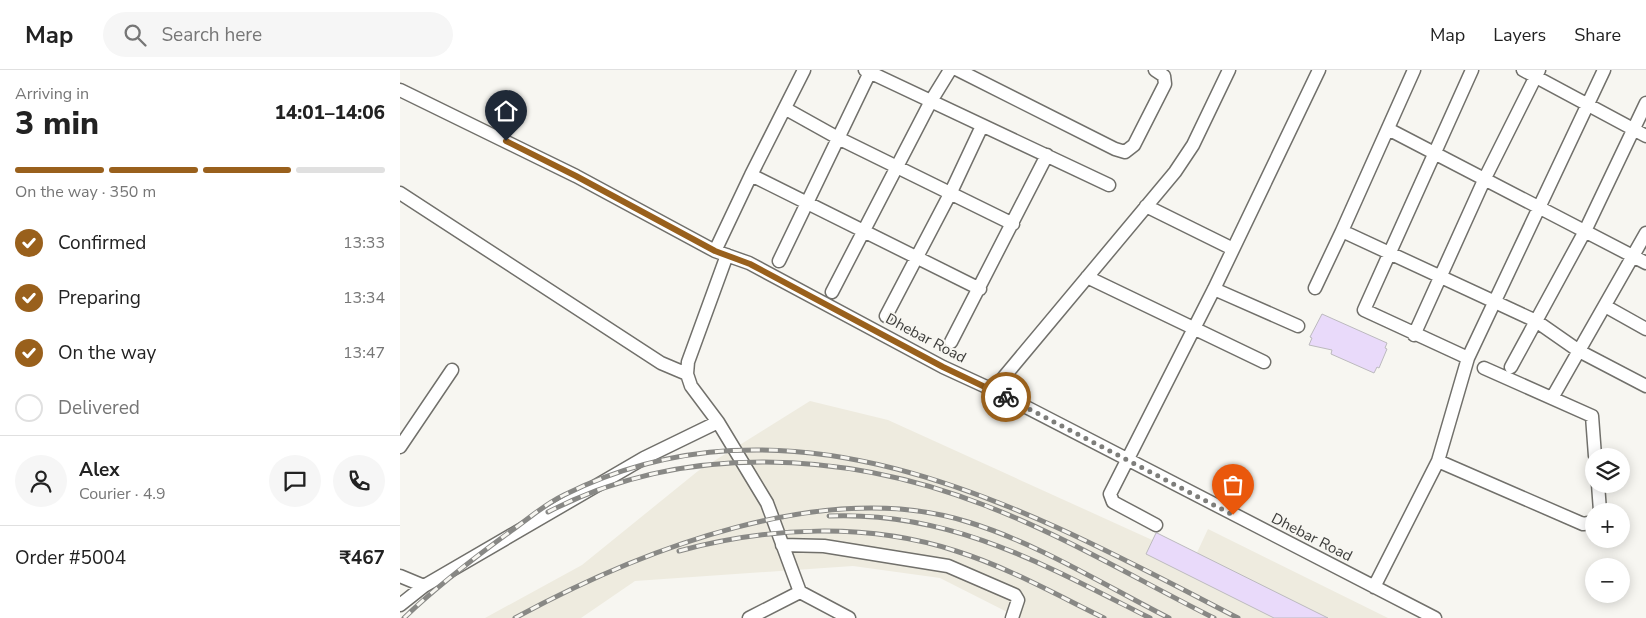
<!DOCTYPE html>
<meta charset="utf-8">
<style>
body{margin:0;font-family:"Nunito Sans",sans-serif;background:#f6f6f6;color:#222;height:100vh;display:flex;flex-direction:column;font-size:19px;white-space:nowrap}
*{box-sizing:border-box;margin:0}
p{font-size:16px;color:#767676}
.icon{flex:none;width:28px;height:28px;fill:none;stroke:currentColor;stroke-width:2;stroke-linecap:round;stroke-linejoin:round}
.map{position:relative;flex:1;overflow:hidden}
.side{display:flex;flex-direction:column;background:#fff;width:400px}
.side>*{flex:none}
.controls{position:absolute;left:1185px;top:378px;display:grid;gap:10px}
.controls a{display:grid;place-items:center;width:45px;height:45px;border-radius:50%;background:#fff;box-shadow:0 2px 12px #0003;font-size:25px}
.pin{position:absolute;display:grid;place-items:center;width:42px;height:42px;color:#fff;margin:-51px -21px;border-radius:50% 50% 50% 0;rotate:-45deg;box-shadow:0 0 5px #0007}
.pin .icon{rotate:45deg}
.courier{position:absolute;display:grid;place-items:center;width:50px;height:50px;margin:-25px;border:4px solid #99601c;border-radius:50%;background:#fff;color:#222;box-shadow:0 1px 6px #0007}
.overview em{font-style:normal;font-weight:800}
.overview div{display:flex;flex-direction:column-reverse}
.overview{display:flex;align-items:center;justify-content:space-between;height:85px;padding:0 15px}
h1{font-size:32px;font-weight:800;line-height:38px}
.bar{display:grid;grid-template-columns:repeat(4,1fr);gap:8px 5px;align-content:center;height:60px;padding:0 15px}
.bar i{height:6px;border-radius:4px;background:#e0e0e0}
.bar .on{background:#99601c}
.bar p{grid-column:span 4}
.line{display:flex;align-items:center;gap:12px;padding:0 15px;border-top:1px solid #e0e0e0}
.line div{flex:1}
.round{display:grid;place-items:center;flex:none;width:52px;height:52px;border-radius:26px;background:#f6f6f6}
ol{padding:0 15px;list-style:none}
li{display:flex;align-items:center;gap:15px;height:55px}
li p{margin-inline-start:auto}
li .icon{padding:5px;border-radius:50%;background:#99601c;color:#fff;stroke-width:4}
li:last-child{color:#767676}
li i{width:28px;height:28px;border:2px solid #e0e0e0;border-radius:50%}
header{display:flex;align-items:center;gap:30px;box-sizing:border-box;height:70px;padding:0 25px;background:#fff;border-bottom:1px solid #e0e0e0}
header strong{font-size:24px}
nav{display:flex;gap:28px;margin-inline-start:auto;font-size:18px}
.search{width:350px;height:45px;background:#f6f6f6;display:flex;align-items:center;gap:12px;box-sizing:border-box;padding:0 18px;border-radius:28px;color:#767676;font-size:19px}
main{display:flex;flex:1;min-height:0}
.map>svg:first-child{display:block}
.built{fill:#eeebdf}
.building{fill:#e9dafa;stroke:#bcbabe}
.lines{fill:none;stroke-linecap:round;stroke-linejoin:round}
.minor-casing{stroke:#71706b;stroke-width:15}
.minor{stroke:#fff;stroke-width:12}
.rail-casing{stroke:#888885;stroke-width:5}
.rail{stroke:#f7f6f1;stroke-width:3;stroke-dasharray:9;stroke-linecap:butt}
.done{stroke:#7e7e7b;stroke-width:5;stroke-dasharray:0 9}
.route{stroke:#99601c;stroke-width:6}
.labels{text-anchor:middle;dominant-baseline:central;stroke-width:4;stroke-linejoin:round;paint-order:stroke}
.street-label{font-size:15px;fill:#3d3d3b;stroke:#f7f6f1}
</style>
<header>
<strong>Map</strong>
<div class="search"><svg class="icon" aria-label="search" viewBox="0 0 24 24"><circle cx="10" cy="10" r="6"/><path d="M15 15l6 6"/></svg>Search here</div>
<nav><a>Map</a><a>Layers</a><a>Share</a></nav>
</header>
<main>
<section class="side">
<div class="overview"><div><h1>3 min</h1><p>Arriving in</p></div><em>14:01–14:06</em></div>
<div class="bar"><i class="on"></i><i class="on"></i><i class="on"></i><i></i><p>On the way · 350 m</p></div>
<ol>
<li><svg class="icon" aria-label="check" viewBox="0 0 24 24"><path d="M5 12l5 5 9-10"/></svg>Confirmed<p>13:33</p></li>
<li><svg class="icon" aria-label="check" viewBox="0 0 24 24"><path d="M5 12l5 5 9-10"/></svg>Preparing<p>13:34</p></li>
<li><svg class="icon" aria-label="check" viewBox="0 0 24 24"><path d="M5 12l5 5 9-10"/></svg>On the way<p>13:47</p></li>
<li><i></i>Delivered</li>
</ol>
<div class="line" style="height:90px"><a class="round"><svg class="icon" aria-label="person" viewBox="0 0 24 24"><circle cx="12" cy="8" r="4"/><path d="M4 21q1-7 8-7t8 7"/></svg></a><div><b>Alex</b><p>Courier · 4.9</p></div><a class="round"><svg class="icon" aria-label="chat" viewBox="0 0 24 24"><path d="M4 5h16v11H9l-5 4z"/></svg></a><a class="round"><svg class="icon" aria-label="phone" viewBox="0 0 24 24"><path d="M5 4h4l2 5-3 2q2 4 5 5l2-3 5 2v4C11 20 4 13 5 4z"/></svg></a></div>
<div class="line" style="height:65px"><div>Order #5004</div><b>₹467</b></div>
</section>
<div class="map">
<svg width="1246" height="548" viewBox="0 0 1246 548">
<rect width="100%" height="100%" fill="#f7f6f1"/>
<path class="built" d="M410,331L488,350L794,489L808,459L988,548H619L540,508L453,496L235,511L181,548H85L182,495L298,401Z"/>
<path class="building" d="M922,244L987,273L985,278L987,279L979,298L977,297L974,303L931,284L932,280L909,275L912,268L910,267Z
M756,463H757L928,548H874L746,484Z"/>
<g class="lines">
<defs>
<path id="minor" d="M465,0L709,115
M558,0L715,79L725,82L734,75L765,14L764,6L755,0
M1014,0L942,161L1136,251L1179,281L1246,316
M1123,0L1246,66
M0,20L176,106L315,181L349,193L543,297L593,320L1035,548
M386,39L438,68L613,154
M988,59L1246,193
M351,105L580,219
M0,123L261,293L287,304
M746,136L833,179
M315,181L351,105L404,0
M327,185L288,292L287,304L291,316L318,352L367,433L400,522L449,548
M379,191L471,0
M687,207L864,292
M915,218L942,161
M814,219L898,256
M432,222L531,31L550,0
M1205,236L1246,259
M486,246L551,122L582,56
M1014,265L1085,108L1139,0
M551,272L647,85
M1068,288L964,240L1072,0
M1111,297L1185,161L1246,33
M1084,298L1192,346L1195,386
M593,320L775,102L793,75L829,0
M1152,328L1246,163
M0,377L52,300
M1038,391L1183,454L1194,452
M1198,414L1200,441
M756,455L713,432L710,424L814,219L919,0
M382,475L424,476L548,496L615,525L618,530L612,548
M0,506L24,516L244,388L318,352
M974,517L1038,391L1068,288L1204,0
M0,535L24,516
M349,548L400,522"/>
</defs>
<use href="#minor" class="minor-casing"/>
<use href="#minor" class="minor"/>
<defs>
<path id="rail" d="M148,442C283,372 445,381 584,435C663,465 738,510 814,548
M429,446C551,441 645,495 750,548
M279,481C368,457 467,452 556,481C607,497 655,524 704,548
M4,548C37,516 74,488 111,461C128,449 145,434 164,425C398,309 631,441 838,548
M115,548C240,480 426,407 568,452C637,473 704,515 769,548"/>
</defs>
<use href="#rail" class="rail-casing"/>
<use href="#rail" class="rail"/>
</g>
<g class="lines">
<path class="done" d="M606,327L833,445"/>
<path class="route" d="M106,71L176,106L315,181L350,194L543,297L606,327"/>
</g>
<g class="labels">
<g class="street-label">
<text transform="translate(526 268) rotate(28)">Dhebar Road</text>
<text transform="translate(912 467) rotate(27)">Dhebar Road</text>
</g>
</g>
</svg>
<div class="controls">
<a><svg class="icon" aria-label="layers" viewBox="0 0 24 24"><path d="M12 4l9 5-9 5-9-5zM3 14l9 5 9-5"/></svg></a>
<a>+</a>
<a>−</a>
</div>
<div class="pin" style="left:833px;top:445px;background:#ea580c"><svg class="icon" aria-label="bag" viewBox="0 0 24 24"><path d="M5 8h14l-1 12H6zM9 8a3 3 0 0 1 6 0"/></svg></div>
<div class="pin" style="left:106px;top:71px;background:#1f2937"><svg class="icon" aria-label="home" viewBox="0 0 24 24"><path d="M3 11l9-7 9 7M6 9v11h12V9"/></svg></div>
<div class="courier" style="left:606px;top:327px"><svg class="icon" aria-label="bike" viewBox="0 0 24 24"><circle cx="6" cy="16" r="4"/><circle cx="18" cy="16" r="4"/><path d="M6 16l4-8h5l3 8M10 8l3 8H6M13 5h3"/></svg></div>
</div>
</main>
